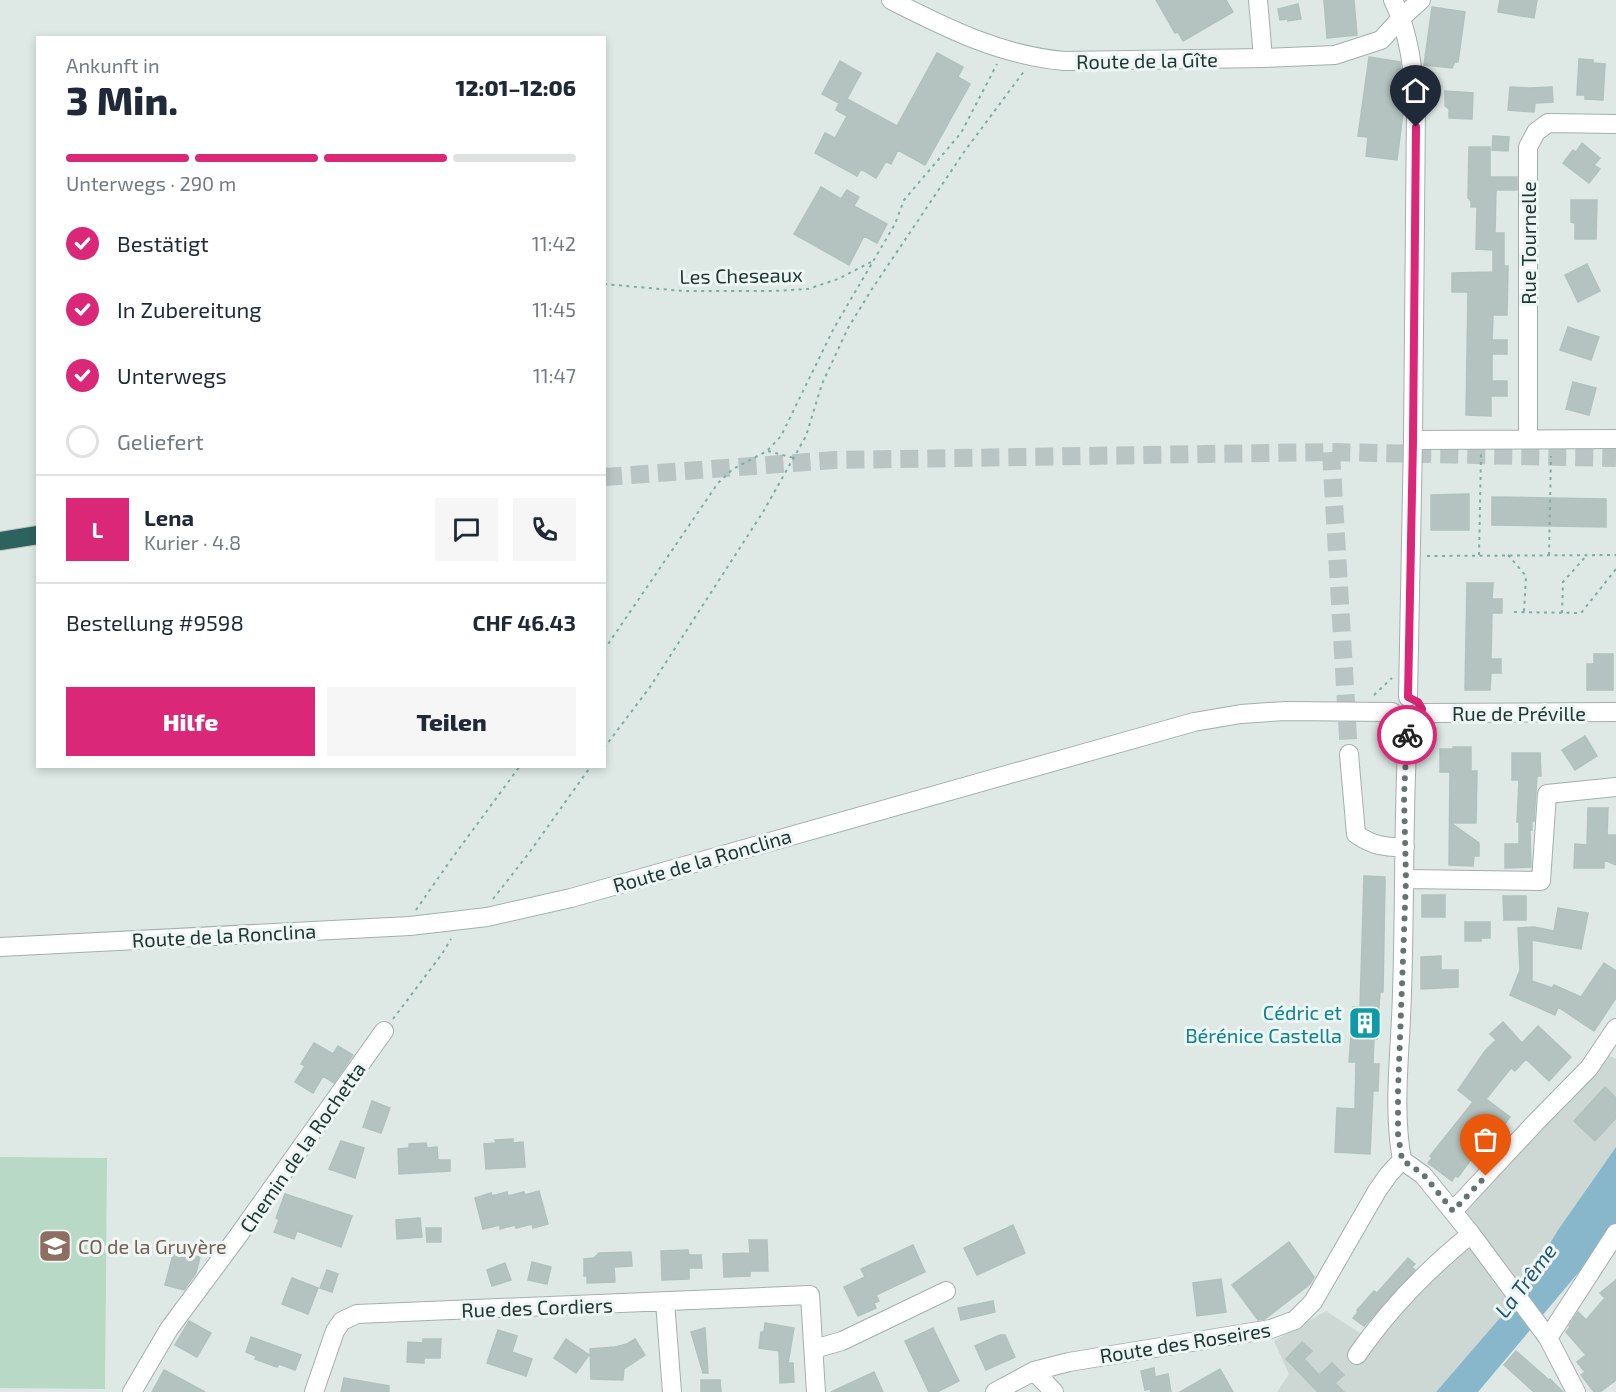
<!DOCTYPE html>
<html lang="de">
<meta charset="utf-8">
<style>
body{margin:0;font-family:"Exo 2",sans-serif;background:#f6f6f7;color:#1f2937;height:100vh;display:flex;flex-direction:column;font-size:22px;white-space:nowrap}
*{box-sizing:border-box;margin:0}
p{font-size:20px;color:#747a83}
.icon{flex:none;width:33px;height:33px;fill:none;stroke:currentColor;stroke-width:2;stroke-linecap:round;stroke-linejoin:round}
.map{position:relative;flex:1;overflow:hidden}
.details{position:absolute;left:36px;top:36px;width:570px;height:732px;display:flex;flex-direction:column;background:#fff;border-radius:0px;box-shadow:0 3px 9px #0003}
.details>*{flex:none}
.pin{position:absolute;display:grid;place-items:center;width:51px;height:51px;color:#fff;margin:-62px -26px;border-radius:50% 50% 50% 0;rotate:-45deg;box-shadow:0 0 6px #0007}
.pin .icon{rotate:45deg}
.courier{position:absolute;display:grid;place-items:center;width:60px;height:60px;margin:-30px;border:4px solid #db2777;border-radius:50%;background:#fff;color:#222;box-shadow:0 2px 8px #0007}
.head em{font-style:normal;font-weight:800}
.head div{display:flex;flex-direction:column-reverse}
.head{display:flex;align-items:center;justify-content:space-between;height:102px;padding:0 30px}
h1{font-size:39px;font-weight:800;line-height:45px}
.bar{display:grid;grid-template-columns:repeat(4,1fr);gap:9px 6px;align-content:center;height:72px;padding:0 30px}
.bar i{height:8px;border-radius:4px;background:#e0e1e3}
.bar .selected{background:#db2777}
.bar p{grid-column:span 4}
.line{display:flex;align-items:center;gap:15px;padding:0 30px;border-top:2px solid #e0e1e3}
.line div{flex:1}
.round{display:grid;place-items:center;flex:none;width:63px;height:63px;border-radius:0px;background:#f6f6f7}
ol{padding:0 30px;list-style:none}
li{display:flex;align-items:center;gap:18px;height:66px}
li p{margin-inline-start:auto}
li .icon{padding:6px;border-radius:50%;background:#db2777;color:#fff;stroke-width:4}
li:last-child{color:#747a83}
li i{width:33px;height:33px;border:3px solid #e0e1e3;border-radius:50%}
.cta{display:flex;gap:12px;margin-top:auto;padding:12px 30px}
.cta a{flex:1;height:69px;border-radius:0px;background:#db2777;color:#fff;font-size:24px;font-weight:800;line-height:69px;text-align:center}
.cta a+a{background:#f6f6f7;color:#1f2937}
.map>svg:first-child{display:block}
.built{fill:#cdd8d5}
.green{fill:#b8d9c6}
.water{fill:#88b7cc}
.building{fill:#b4c3bf;stroke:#b1c2bd;stroke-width:1.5}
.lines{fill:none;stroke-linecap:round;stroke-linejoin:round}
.minor-tunnel{stroke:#b8c5c3;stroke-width:18;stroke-dasharray:18 9;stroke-linecap:butt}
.highway-tunnel{stroke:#b8c5c3;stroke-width:18;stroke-dasharray:18 9;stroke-linecap:butt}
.minor-casing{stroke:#a2b0ad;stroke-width:20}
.highway-casing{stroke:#bcc3c2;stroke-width:20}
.path{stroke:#80aba4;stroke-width:2;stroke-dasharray:3 4.5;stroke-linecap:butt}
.minor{stroke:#fff;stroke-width:18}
.highway{stroke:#2e625f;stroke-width:18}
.done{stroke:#637573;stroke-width:6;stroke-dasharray:0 10.8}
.route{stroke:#db2777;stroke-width:8}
.labels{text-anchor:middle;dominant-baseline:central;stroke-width:6;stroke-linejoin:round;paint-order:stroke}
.street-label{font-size:20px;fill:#213735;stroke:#eef6f3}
.culture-label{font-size:20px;fill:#0d838f;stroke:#eef6f3;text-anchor:end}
.education-label{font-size:20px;fill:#785e54;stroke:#eef6f3;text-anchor:start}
.water-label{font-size:21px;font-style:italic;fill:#1f556f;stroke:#eef6f3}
</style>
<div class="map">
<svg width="1616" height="1392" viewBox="0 0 1616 1392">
<rect width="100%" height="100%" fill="#dee9e6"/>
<path class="built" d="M1604,1053L1616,1059V1147L1558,1230L1518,1297L1436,1392H1277L1289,1374L1274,1341L1326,1311L1366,1337L1471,1234L1453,1211Z"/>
<path class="green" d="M0,1157L107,1158L105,1389L0,1388Z"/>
<path class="water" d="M1616,1147V1223L1594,1254L1478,1392H1436L1518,1297L1558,1230Z"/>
<path class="building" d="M1156,0H1226L1233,12L1183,41L1178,32L1175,33Z
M1324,0H1354L1357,35L1327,38Z
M1500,0H1537L1534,18L1498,12Z
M1298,4L1301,19L1288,21V19L1280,20L1278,9Z
M1432,7L1465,12L1458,62H1455L1452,68L1424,65Z
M937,53L963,67L958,77L970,84L925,165L898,150L891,164L886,161L876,178L861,169L857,176L815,153L825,133L835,138L847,116L836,110L839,103L822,94L840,61L861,73L847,99L897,126Z
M1369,57L1400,62L1404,105L1397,160L1366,156L1368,137L1358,136Z
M1579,59L1593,60V63L1605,64L1603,100L1585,99V95H1577Z
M1510,87L1530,88L1552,87L1553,102L1535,103L1534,112L1508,110Z
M1445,91L1473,93L1472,119L1449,118V109L1445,106Z
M1493,136L1509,137L1508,151L1492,150Z
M1582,143L1600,158L1594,165L1600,169L1589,183L1563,163L1573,150L1576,152Z
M1469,147H1490V177H1517V190H1496L1495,233H1504V266H1508L1507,315H1493L1492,340H1507V354H1492V381H1507V396H1491V416L1466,415L1468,292H1452V273L1493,272V250L1476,249L1477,207H1471V201L1468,198Z
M821,187L841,199L847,190L859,197L854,206L887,224L877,243L864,236L849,265L794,234Z
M1571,200H1597L1596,239H1575V223L1571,222Z
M1587,264L1600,291L1578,302L1565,275Z
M1568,327L1599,337L1591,360L1560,350Z
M1573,382L1596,388L1589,415L1566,409Z
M1469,494V530H1431V495Z
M1492,497L1606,499V527L1492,525Z
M1467,583H1493L1492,599H1502V613H1492L1491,659H1501V673H1491L1490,690H1465Z
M1594,654H1613V690H1587V664H1594Z
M1585,736L1597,756L1575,770L1562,750Z
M1453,747H1471V771H1477L1476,823H1451L1479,843V856H1474L1473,866L1449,865L1450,772H1440V749H1453Z
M1512,753H1540L1541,776H1537L1534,821H1532V830H1530L1531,867L1505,868V844H1519V822H1517L1519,780H1512Z
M1588,808H1608L1607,835H1616V865L1604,860V868H1574L1575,844L1587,845Z
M1364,876L1385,877V881L1383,992H1380L1377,1039L1374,1038L1373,1064H1379L1378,1091H1373L1370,1154L1335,1152L1337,1108L1355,1109L1356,1062H1349L1353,1007H1360Z
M1422,895H1445V917H1422Z
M1503,896H1526V920H1504Z
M1558,908L1588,913L1581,949L1532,940V981L1552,988L1554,985L1581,997L1604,963L1616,971V998L1594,1031L1558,1007L1555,1015L1510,995L1520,970L1518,928L1534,927L1554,931Z
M1465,922H1490V938H1481V941H1465Z
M1441,956V970H1458V987L1421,989V957Z
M1503,1022L1522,1043L1538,1026L1571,1057L1549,1081L1526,1059L1515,1071L1511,1068L1486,1099L1510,1117L1491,1143L1486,1139L1458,1177L1455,1176L1452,1181L1428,1163L1432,1158L1430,1156L1473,1102L1458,1090L1485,1051L1496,1040L1490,1034Z
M314,1043L333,1054L338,1046L353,1055L334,1083L323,1076L313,1093L295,1082L305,1066L301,1064Z
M1605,1087L1616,1098V1118L1595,1141L1574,1121Z
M372,1101L390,1108L381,1133L363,1127Z
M513,1139V1143L523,1142L525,1167L486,1169L484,1144L496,1143L495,1140Z
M341,1141L364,1148L355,1178L329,1169Z
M426,1143L427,1148L437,1147L438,1160H450V1171L399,1174L398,1149L409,1148V1144Z
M539,1191L548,1224L533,1228L532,1224L516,1228L515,1225L500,1229V1225L483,1229L475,1198L491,1193L492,1196L507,1192L508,1196L524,1192L525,1195Z
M285,1194L352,1216L341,1247L297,1231L294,1239L274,1232L279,1220L276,1218Z
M420,1218L422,1237L397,1239L396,1220Z
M1013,1225L1025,1253L977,1275L964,1248Z
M426,1228H441V1242H427Z
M749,1240H767L768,1271H750V1276L724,1277L723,1254L750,1253Z
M1289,1242L1314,1277L1310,1284L1265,1319L1258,1320L1232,1285Z
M913,1245L925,1272L876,1295L879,1301L874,1303L876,1308L858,1316L844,1287L865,1277L861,1269Z
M688,1250L689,1255H701L702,1268H689V1279L662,1280L661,1251Z
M174,1251L200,1257L196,1273L184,1290L165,1285Z
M631,1252L632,1266L614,1267L615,1282L587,1283V1276H584V1259L594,1258L599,1253Z
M1408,1258L1415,1264L1412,1267L1415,1270L1364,1326L1353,1318L1358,1312L1357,1310L1374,1291L1377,1293Z
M532,1262L551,1267L547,1284L528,1280Z
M505,1263L511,1280L492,1286L487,1270Z
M327,1270L338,1274L332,1292L320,1288Z
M292,1278L318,1288L308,1314L282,1304Z
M1221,1279L1226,1312L1197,1316L1193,1283Z
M1616,1280V1380L1600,1392H1594L1581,1375L1585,1372L1577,1362L1586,1355L1566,1332L1570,1327L1569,1326L1578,1312L1586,1320L1605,1298L1600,1293Z
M993,1301L995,1312L961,1320L958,1308Z
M189,1321L211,1333L197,1357L175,1345Z
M765,1323L794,1328L788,1363H793L794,1382L780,1383L779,1351L759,1348L761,1332H764Z
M705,1328L708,1373H703L691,1332Z
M933,1328L959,1381L937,1392H929L905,1341Z
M498,1330L517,1336L512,1352L532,1359L526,1376L487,1363Z
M1000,1335H1005L1015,1357L986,1370L975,1346Z
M251,1337L301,1355L295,1370L279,1364L277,1367L255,1359L256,1356L246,1352Z
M423,1339H441L440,1358H424V1363L407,1362L408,1342L423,1343Z
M566,1339L589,1355L576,1373L554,1358Z
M635,1339L645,1355L624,1369L623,1380L591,1379L590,1349L615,1347L627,1344Z
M1302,1342L1312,1351L1304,1359L1319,1375L1332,1363L1344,1375L1335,1383L1344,1392H1318L1286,1359Z
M1516,1351L1549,1380L1550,1379L1563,1392H1534L1504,1365Z
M1154,1368L1155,1377L1168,1374L1171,1392H1151L1150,1389L1145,1390L1141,1371Z
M1220,1369L1233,1392H1180Z
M164,1370L205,1392H152Z
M874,1372L883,1392H831Z
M344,1378L389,1386V1392H341Z
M701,1380H720L721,1392H701Z"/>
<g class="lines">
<path class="minor-tunnel" d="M1331,452L1349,754"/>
<path class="highway-tunnel" d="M604,477L835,460L1331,452L1616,458"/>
<defs>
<path id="minor" d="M891,0C948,29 1000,55 1064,61L1263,58L1335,55L1381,40L1402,17L1421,0
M1258,0L1263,58
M1393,0C1410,34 1413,71 1416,108L1413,440L1408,697
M1528,438V147L1536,132L1548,123L1616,124
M1413,440L1616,439
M1423,713L1616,712
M1349,754L1356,834C1371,845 1386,848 1405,847
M1406,879L1541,881L1547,794L1616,787
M0,947L410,926L487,917L571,898L1194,722L1241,714L1285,711L1392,712
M1402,1160C1392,1106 1401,1047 1402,992C1405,904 1403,815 1408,727
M1402,1160L1423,1175L1471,1234L1548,1338L1576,1392
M1453,1211L1535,1123L1589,1068L1616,1028
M665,1302L672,1392
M1548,1338L1616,1233
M814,1349L842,1341L946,1291
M1357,1355C1388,1310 1428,1269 1471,1234
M1034,1371L1054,1392
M132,1392L169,1329L238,1236L384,1031
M314,1392L335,1331L342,1321L357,1314L810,1295L816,1392
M995,1392L1034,1371L1069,1362L1271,1329L1295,1320L1313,1302L1377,1191L1389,1174L1402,1160"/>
<path id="highway" d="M0,541L38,535"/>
</defs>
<use href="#minor" class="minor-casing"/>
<use href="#highway" class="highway-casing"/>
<path class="path" d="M604,284L683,291H774L808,289L838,279L871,262
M768,451L794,458
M1479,555L1481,454
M1508,555L1526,576L1524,612
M1549,555L1551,456
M1427,556L1616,555
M1514,612L1581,613L1616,569
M1562,613L1563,582L1587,555
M604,650L718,483L733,469L767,451L781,436L834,328L895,224L904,200L961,133L997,64
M1374,695L1392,678
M604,748L650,687L763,512L806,436L822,384L848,328L872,289L964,152L1025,70
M493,899L529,853L591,766
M416,910L450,861L520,766
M393,1019L442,954L451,939"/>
<use href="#minor" class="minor"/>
<use href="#highway" class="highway"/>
</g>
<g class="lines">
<path class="done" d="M1407,735L1404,796L1406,879L1398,1091V1134L1402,1160L1423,1174L1453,1211L1486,1176"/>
<path class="route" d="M1407,735L1408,727L1420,721L1422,709L1418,702L1408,697L1413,440L1416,127"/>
</g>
<defs>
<symbol id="building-square" viewBox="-11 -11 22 22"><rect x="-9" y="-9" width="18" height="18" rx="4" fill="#0f9aa8" stroke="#eef6f3"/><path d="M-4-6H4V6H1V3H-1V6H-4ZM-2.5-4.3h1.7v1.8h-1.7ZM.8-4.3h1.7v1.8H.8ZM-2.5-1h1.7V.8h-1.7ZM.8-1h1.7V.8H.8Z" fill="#fff"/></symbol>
<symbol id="school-square" viewBox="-11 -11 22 22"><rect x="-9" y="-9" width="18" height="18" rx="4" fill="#8d6e63" stroke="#eef6f3"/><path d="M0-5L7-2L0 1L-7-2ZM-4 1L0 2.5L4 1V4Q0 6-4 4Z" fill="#fff"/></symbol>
</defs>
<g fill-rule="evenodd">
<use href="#building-square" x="1346" y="1004" width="38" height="38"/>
<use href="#school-square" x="36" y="1227" width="38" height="38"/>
</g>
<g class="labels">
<g class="street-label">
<text transform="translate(1147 60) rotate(-1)">Route de la Gîte</text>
<text transform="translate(1528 243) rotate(-90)">Rue Tournelle</text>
<text transform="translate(741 275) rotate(-1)">Les Cheseaux</text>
<text x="1519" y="713">Rue de Préville</text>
<text transform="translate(702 860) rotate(-16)">Route de la Ronclina</text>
<text transform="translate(224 935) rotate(-3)">Route de la Ronclina</text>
<text transform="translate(302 1147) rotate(-55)">Chemin de la Rochetta</text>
<text transform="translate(537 1307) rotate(-2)">Rue des Cordiers</text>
<text transform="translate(1185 1342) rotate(-9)">Route des Roseires</text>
</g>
<g class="culture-label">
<text x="1342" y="1012">Cédric et<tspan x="1342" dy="23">Bérénice Castella</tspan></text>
</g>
<g class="education-label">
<text x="78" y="1246">CO de la Gruyère</text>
</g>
<g class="water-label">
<text transform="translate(1525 1280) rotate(-53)">La Trême</text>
</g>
</g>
</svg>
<div class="pin" style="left:1486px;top:1176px;background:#ea580c"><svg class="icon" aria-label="bag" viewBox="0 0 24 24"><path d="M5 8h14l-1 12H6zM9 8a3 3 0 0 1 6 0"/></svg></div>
<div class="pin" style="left:1416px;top:127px;background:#1f2937"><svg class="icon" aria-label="home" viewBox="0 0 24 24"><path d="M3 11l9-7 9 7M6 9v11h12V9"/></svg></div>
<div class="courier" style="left:1407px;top:735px"><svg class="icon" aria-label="bike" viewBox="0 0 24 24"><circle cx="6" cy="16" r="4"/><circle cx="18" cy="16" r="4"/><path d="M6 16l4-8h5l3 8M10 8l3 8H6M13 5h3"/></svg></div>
<section class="details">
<div class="head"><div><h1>3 Min.</h1><p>Ankunft in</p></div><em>12:01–12:06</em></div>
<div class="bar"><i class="selected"></i><i class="selected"></i><i class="selected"></i><i></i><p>Unterwegs · 290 m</p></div>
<ol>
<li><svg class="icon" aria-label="check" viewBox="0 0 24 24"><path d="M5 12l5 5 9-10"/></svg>Bestätigt<p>11:42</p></li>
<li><svg class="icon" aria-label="check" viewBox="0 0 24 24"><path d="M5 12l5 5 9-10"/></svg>In Zubereitung<p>11:45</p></li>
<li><svg class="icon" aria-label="check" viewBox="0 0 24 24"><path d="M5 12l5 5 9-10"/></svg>Unterwegs<p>11:47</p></li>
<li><i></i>Geliefert</li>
</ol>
<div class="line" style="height:108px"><b class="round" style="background:#db2777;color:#fff">L</b><div><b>Lena</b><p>Kurier · 4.8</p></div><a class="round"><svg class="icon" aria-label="chat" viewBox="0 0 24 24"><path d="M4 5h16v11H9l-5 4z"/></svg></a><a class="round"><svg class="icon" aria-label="phone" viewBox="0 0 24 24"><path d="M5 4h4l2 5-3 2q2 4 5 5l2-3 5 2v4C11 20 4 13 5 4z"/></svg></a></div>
<div class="line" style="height:78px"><div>Bestellung #9598</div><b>CHF 46.43</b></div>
<div class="cta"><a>Hilfe</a><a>Teilen</a></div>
</section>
</div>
